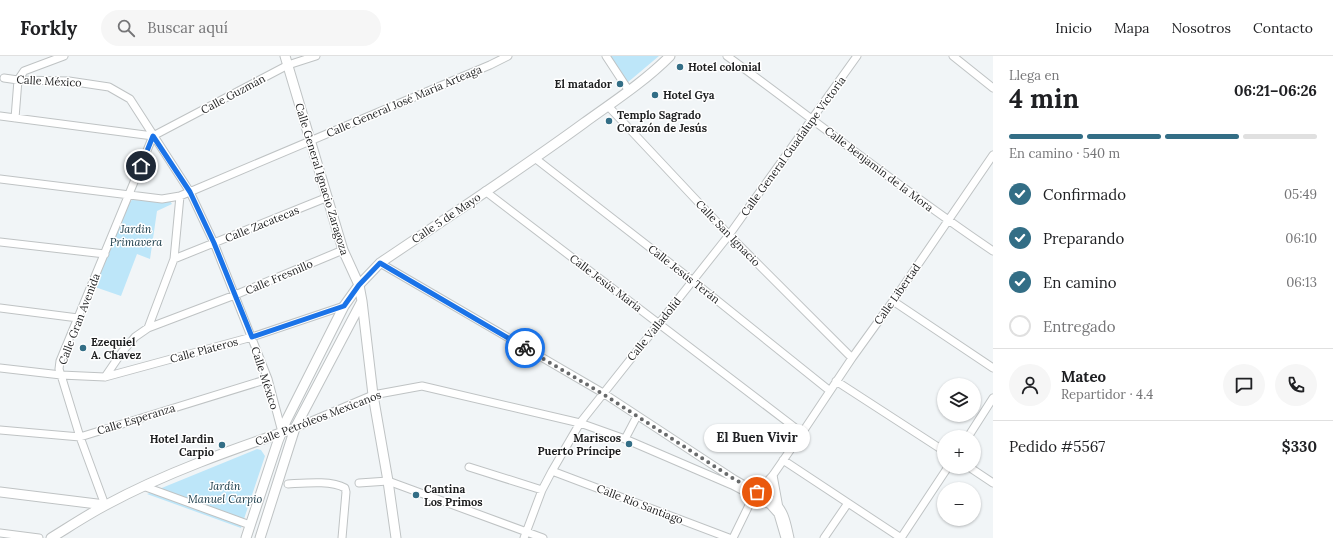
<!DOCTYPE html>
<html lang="es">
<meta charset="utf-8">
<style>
body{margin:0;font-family:Lora,serif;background:#f6f6f6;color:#202124;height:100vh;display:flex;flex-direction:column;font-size:15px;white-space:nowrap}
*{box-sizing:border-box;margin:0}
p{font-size:13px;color:#757577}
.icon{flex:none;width:22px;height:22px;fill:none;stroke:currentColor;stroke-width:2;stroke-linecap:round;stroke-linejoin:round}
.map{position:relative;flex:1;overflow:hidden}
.side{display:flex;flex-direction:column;background:#fff;width:340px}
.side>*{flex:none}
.controls{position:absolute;left:937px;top:322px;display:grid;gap:8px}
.controls a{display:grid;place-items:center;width:44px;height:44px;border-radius:50%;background:#fff;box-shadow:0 1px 3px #0004;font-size:20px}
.pin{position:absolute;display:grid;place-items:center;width:34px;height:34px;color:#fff;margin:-17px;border:2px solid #fff;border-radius:50%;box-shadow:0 1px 4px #0007}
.courier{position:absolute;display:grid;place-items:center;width:40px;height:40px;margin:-20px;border:3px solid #1a73e8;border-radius:50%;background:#fff;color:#222;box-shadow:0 1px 5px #0007}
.bubble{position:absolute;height:28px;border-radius:14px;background:#fff;box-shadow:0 1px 3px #0004;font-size:13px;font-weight:700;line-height:28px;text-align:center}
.summary em{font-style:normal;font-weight:700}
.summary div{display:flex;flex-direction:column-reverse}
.summary{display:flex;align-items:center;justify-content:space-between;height:68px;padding:0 16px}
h1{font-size:26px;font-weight:700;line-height:30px}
.bar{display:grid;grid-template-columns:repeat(4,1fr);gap:6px 4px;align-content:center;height:48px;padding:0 16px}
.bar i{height:5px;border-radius:3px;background:#e0e0e0}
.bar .active{background:#336e86}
.bar p{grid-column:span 4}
.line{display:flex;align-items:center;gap:10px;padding:0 16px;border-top:1px solid #e0e0e0}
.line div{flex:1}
.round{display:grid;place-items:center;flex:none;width:42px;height:42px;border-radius:21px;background:#f6f6f6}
ol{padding:0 16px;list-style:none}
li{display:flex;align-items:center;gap:12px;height:44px}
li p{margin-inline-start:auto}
li .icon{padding:4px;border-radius:50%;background:#336e86;color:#fff;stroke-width:4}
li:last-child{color:#757577}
li i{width:22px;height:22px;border:2px solid #e0e0e0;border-radius:50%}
header{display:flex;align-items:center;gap:24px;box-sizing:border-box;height:56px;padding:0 20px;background:#fff;border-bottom:1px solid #e0e0e0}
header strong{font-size:19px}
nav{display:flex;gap:22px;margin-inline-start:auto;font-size:14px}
.search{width:280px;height:36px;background:#f6f6f6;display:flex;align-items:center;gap:10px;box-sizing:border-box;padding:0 14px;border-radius:22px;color:#757577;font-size:15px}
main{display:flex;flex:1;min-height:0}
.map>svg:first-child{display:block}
.green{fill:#bde6f9}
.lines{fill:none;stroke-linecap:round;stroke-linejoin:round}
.minor-casing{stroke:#bfc3c4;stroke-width:9}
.major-casing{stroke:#bfc3c4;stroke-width:11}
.minor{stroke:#fff;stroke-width:7}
.major{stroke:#fff;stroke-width:9}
.done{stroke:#686a6b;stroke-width:4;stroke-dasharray:0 7.2}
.route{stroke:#1a73e8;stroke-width:5}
.poi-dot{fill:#336e86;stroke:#fff;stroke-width:1.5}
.labels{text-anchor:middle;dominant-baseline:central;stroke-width:3;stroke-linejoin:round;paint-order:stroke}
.poi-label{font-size:11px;font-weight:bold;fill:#1e1f20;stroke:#fff;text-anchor:start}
.street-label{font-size:11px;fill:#1e1f20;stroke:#fff}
.park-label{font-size:11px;font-style:italic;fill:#133543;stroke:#fff}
</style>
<header>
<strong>Forkly</strong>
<div class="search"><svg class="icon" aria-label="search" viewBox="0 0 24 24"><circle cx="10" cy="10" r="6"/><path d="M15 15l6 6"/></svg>Buscar aquí</div>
<nav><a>Inicio</a><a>Mapa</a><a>Nosotros</a><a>Contacto</a></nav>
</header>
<main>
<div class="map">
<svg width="993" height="482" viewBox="0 0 993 482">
<rect width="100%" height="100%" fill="#f1f5f7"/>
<path class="green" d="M609,0H659L627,27Z
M132,144L170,145L172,148L157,155L150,203L137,198L121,240L95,231L129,147Z
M257,393L261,394L265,400L241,472L147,438Z"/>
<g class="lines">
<defs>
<path id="minor" d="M606,0L629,35
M727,0C816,65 902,134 993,195
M953,0L993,32
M4,22L18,24L69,25L109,31L130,43L190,136L214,187L268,323L282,376
M608,50L729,179L852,302
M0,60L153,80
M15,62L18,24L24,15L64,0
M153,80L288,9L316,0
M536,103L693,225L830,335
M0,123L162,143L180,140L490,9L508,0
M485,135L802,377
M0,186L105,198
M174,203L328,141
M380,207L603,337L734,423L773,445C785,453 787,469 790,482
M893,245L993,312
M0,252L78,262
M148,272L235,239L343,194
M0,312L61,319L105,321L252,281L344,250
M105,321L122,296L135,281L148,272L174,203L180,140
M836,325L944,395
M295,372L373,339L422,330L580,367L625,383L732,429L770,449L778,458L785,482
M0,374L80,381L268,323
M968,381L993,342
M625,383L637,360
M783,404L901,482
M469,411L542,434
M969,411L993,427
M552,415L729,482
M773,419L779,452
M359,427L388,425L543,482
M288,428C305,427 331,424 345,432L346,436L342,482
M143,430L250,469
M105,449L80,381L61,319L59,313L60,305L153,80
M0,477L39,482
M524,482L542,434L552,415L580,367L729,179L857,0
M733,482L753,441L773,419L802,377L852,302L893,245L993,99
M824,482L848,447
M901,482L948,411"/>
<path id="major" d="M285,0L343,194L359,229L362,245L373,339L388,425L396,482
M0,436L105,449
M51,482C69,471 87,459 106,449C165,417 231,394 295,372
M246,482L278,385L286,365L344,250L359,229L380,207C448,161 517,116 584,67C613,46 644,26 670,0
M260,482L295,372L362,245"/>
</defs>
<use href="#minor" class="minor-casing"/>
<use href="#major" class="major-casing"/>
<use href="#minor" class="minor"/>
<use href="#major" class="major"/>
</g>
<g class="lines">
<path class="done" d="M525,292L603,338L734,423L757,436"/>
<path class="route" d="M141,110L153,80L190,136L214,187L252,281L344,250L359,229L380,207L525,292"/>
</g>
<g class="poi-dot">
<circle cx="680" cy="11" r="4"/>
<circle cx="620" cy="28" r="4"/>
<circle cx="655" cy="39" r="4"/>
<circle cx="609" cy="65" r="4"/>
<circle cx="83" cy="292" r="4"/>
<circle cx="629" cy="388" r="4"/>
<circle cx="222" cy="389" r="4"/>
<circle cx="416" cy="439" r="4"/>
</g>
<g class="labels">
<g class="poi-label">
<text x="688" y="11">Hotel colonial</text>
<text x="612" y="28" text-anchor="end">El matador</text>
<text x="663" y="39">Hotel Gya</text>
<text x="617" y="59">Templo Sagrado<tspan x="617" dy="13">Corazón de Jesús</tspan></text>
<text x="91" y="286">Ezequiel<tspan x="91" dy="13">A. Chavez</tspan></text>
<text x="621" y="382" text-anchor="end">Mariscos<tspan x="621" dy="13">Puerto Príncipe</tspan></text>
<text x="214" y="383" text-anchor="end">Hotel Jardin<tspan x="214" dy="13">Carpio</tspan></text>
<text x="424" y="433">Cantina<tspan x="424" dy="13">Los Primos</tspan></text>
</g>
<g class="street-label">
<text transform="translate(49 25) rotate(3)">Calle México</text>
<text transform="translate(233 38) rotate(-28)">Calle Guzmán</text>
<text transform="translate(404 45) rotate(-23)">Calle General José María Arteaga</text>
<text transform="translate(793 90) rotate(-54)">Calle General Guadalupe Victoria</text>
<text transform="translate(879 113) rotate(37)">Calle Benjamín de la Mora</text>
<text transform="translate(322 123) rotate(73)">Calle General Ignacio Zaragoza</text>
<text transform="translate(446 162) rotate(-34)">Calle 5 de Mayo</text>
<text transform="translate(262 168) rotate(-22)">Calle Zacatecas</text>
<text transform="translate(728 177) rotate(46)">Calle San Ignacio</text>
<text transform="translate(684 218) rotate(38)">Calle Jesús Terán</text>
<text transform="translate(279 221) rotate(-23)">Calle Fresnillo</text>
<text transform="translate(606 227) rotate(37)">Calle Jesús María</text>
<text transform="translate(897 238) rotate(-55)">Calle Libertad</text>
<text transform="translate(79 263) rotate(-69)">Calle Gran Avenida</text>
<text transform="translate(654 273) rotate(-51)">Calle Valladolid</text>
<text transform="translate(204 294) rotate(-15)">Calle Plateros</text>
<text transform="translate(265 322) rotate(72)">Calle México</text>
<text transform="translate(318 362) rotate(-21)">Calle Petróleos Mexicanos</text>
<text transform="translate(136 363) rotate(-17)">Calle Esperanza</text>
<text transform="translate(640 448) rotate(21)">Calle Río Santiago</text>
</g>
<g class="park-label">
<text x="136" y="173">Jardin<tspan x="136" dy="13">Primavera</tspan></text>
<text x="225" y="430">Jardin<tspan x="225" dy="13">Manuel Carpio</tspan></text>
</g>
</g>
</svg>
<div class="controls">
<a><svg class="icon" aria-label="layers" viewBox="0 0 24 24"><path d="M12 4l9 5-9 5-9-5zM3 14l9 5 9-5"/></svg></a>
<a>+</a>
<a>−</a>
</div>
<div class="pin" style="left:757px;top:436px;background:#ea580c"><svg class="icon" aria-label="bag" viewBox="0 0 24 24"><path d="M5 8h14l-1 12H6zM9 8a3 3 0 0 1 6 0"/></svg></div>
<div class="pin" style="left:141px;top:110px;background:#1f2937"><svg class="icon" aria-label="home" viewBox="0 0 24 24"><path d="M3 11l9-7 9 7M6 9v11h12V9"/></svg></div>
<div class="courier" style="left:525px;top:292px"><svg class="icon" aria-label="bike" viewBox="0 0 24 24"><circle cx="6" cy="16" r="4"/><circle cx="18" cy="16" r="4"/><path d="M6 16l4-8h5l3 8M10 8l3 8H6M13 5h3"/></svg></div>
<div class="bubble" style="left:704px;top:368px;width:106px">El Buen Vivir</div>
</div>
<section class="side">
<div class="summary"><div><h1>4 min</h1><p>Llega en</p></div><em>06:21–06:26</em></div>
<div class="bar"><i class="active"></i><i class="active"></i><i class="active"></i><i></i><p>En camino · 540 m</p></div>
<ol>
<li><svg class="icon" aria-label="check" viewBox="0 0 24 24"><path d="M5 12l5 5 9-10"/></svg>Confirmado<p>05:49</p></li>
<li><svg class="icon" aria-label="check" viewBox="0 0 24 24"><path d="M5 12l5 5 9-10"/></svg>Preparando<p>06:10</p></li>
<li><svg class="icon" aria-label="check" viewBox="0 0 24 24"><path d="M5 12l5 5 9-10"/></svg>En camino<p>06:13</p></li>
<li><i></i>Entregado</li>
</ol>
<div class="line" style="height:72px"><a class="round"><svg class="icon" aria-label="person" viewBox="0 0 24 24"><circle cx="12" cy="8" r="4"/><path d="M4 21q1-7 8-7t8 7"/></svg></a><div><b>Mateo</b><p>Repartidor · 4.4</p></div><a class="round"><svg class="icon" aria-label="chat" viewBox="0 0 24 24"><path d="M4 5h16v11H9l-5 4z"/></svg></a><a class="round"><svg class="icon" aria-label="phone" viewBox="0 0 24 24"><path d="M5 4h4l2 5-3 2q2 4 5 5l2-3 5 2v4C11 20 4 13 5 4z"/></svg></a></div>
<div class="line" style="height:52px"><div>Pedido #5567</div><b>$330</b></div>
</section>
</main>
